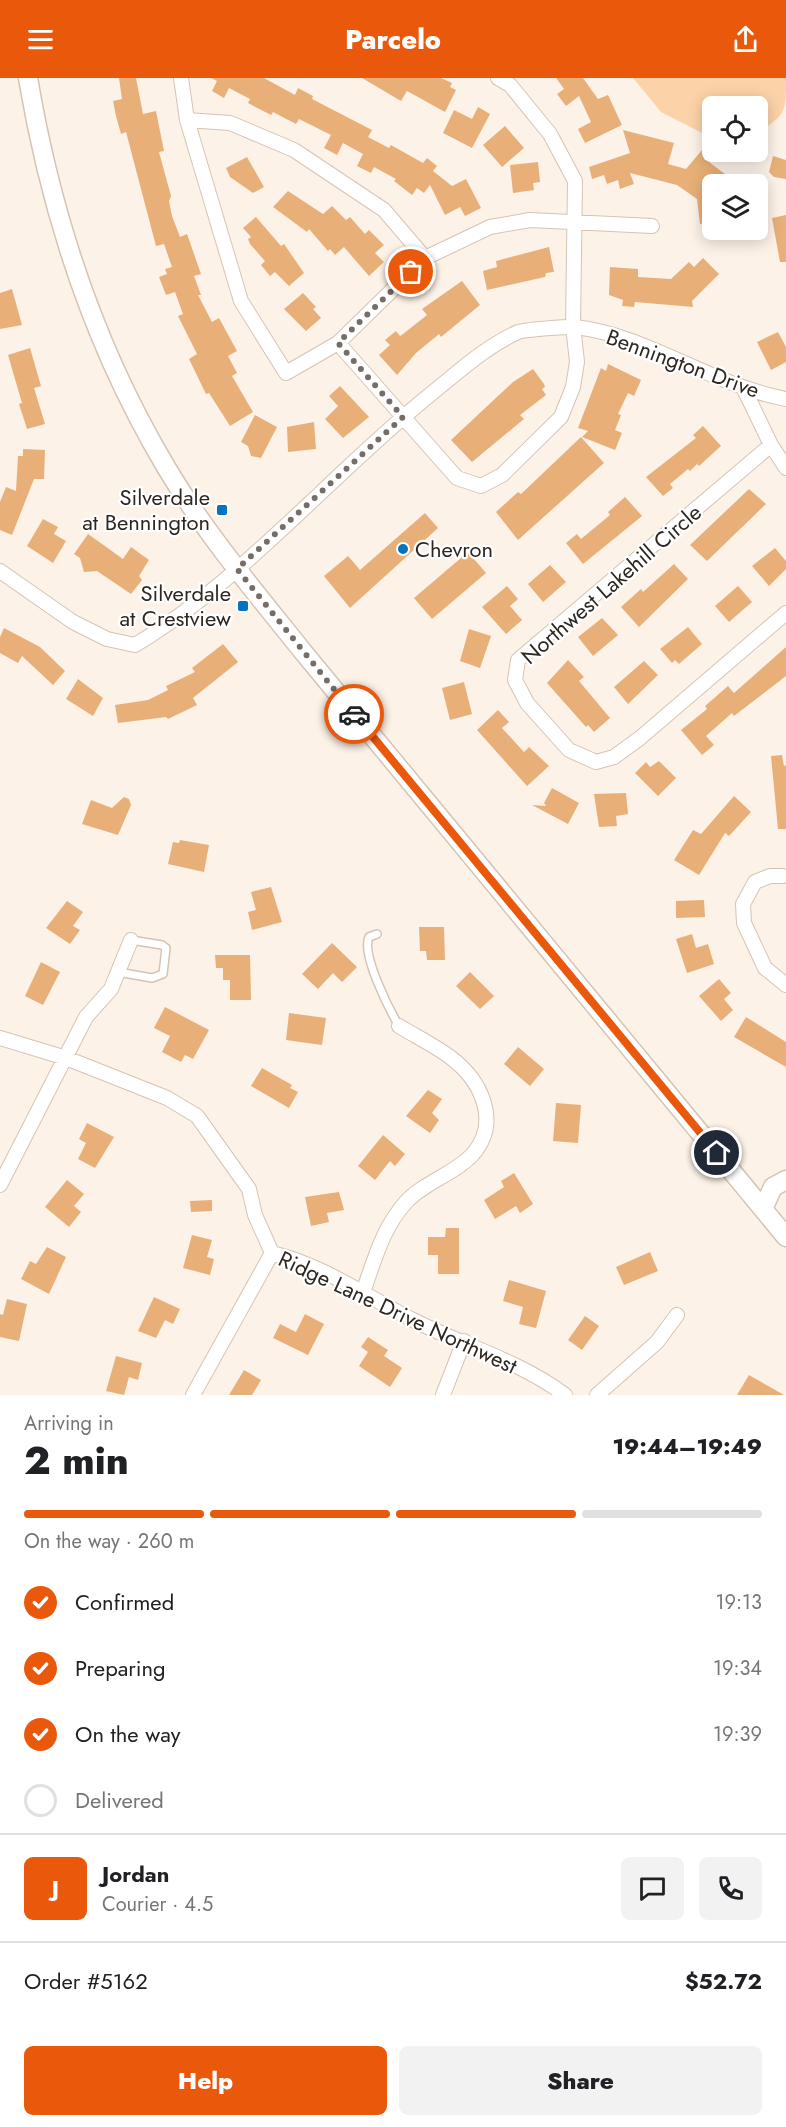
<!DOCTYPE html>
<meta charset="utf-8">
<style>
body{margin:0;font-family:Jost,sans-serif;background:#f2f2f2;color:#202124;height:100vh;display:flex;flex-direction:column;font-size:22px;white-space:nowrap}
*{box-sizing:border-box;margin:0}
p{font-size:20px;color:#757577}
.icon{flex:none;width:33px;height:33px;fill:none;stroke:currentColor;stroke-width:2;stroke-linecap:round;stroke-linejoin:round}
.map{position:relative;height:1317px;overflow:hidden}
.panel{display:flex;flex-direction:column;background:#fff;flex:1}
.panel>*{flex:none}
.tools{position:absolute;left:702px;top:18px;display:grid;gap:12px}
.tools a{display:grid;place-items:center;width:66px;height:66px;border-radius:9px;background:#fff;box-shadow:0 3px 15px #0003;font-size:30px}
.pin{position:absolute;display:grid;place-items:center;width:51px;height:51px;color:#fff;margin:-26px;border:3px solid #fff;border-radius:50%;box-shadow:0 2px 6px #0007}
.courier{position:absolute;display:grid;place-items:center;width:60px;height:60px;margin:-30px;border:4px solid #ea580c;border-radius:50%;background:#fff;color:#222;box-shadow:0 2px 8px #0007}
.overview em{font-style:normal;font-weight:800}
.overview div{display:flex;flex-direction:column-reverse}
.overview{display:flex;align-items:center;justify-content:space-between;height:102px;padding:0 24px}
h1{font-size:39px;font-weight:800;line-height:45px}
.bar{display:grid;grid-template-columns:repeat(4,1fr);gap:9px 6px;align-content:center;height:72px;padding:0 24px}
.bar i{height:8px;border-radius:4px;background:#e0e0e0}
.bar .active{background:#ea580c}
.bar p{grid-column:span 4}
.line{display:flex;align-items:center;gap:15px;padding:0 24px;border-top:2px solid #e0e0e0}
.line div{flex:1}
.round{display:grid;place-items:center;flex:none;width:63px;height:63px;border-radius:9px;background:#f2f2f2}
ol{padding:0 24px;list-style:none}
li{display:flex;align-items:center;gap:18px;height:66px}
li p{margin-inline-start:auto}
li .icon{padding:6px;border-radius:50%;background:#ea580c;color:#fff;stroke-width:4}
li:last-child{color:#757577}
li i{width:33px;height:33px;border:3px solid #e0e0e0;border-radius:50%}
.button{display:flex;gap:12px;margin-top:auto;padding:12px 24px}
.button a{flex:1;height:69px;border-radius:9px;background:#ea580c;color:#fff;font-size:24px;font-weight:800;line-height:69px;text-align:center}
.button a+a{background:#f2f2f2;color:#202124}
header{display:flex;justify-content:space-between;align-items:center;height:78px;padding:0 24px;background:#ea580c;color:#fff;font-size:27px;font-weight:800}
.map>svg:first-child{display:block}
.green{fill:#fcd2a8}
.building{fill:#e8b078}
.lines{fill:none;stroke-linecap:round;stroke-linejoin:round}
.service-casing{stroke:#d5c4b3;stroke-width:10}
.minor-casing{stroke:#d5c4b3;stroke-width:16}
.secondary-casing{stroke:#d5c4b3;stroke-width:21}
.service{stroke:#fff;stroke-width:7}
.minor{stroke:#fff;stroke-width:14}
.secondary{stroke:#fff;stroke-width:18}
.done{stroke:#766e66;stroke-width:6;stroke-dasharray:0 10.8}
.route{stroke:#ea580c;stroke-width:8}
.poi-dot{fill:#0474bf;stroke:#fff;stroke-width:2}
.labels{text-anchor:middle;dominant-baseline:central;stroke-width:4.5;stroke-linejoin:round;paint-order:stroke}
.street-label{font-size:22px;fill:#2e2720;stroke:#fff}
.poi-label{font-size:22px;fill:#2e2720;stroke:#fff;text-anchor:end}
</style>
<header><svg class="icon" aria-label="menu" viewBox="0 0 24 24"><path d="M4 6h16M4 12h16M4 18h16"/></svg>Parcelo<svg class="icon" aria-label="share" viewBox="0 0 24 24"><path d="M12 15V3M7 8l5-5 5 5M5 13v7h14v-7"/></svg></header>
<div class="map">
<svg width="786" height="1317" viewBox="0 0 786 1317">
<rect width="100%" height="100%" fill="#fdf2e8"/>
<path class="green" d="M633,0H786C786,37 786,34 758,56V28H712V60L661,34Z"/>
<path class="building" d="M119,0H136L143,36L156,33L164,73L159,74L171,118L169,123L172,138L180,159L187,156L201,196L194,198L201,217H198L212,244L219,240L237,273L228,278L237,295L232,298L253,334L230,348L209,315L206,316L189,281L197,276L178,238L183,236L175,214L166,217L159,199L167,196L165,191L172,189L164,166L156,168L126,54L121,56L116,38L113,23L122,21Z
M211,0H264L295,17L298,10L313,18L312,21L372,52L368,59L389,70L391,67L423,85L427,80L437,88L433,93L452,108L466,101L481,130L465,138L460,129L445,137L430,107L424,115L417,110L412,117L394,103L396,101L374,89L371,95L357,88L363,76L343,65L337,77L324,70L331,57L299,41L296,46L273,34L271,37L248,25L250,21L229,10L224,20L212,13L217,3Z
M362,0H441L452,5L450,9L456,12L445,34L407,13L401,23Z
M556,0H583L598,21L608,17L622,47L585,65L578,51L591,44L579,18L566,28L557,16L564,11Z
M478,29L490,36L472,70L443,55L454,32L472,41Z
M505,48L524,70L502,89L483,67Z
M623,52L674,65L668,86L686,91L702,72L712,81L709,84L725,96L717,106H712V144L700,146L697,121L677,107L630,95L634,106L620,111L618,102L607,106L604,97L592,101L589,89L630,75Z
M773,78L786,82V101L774,99L769,94Z
M247,79L264,109L253,115L230,99L226,90Z
M538,84L540,104L533,105L534,112L513,115L510,87Z
M288,113L323,136L332,128L346,142L350,139L365,156L369,152L384,167L375,175L384,184L369,198L344,169L335,177L330,171L328,173L309,151L307,154L273,129Z
M786,137V184H780L772,140Z
M256,139L281,168L284,166L304,195L289,208L275,194L270,198L261,187L265,183L250,166L248,161L251,159L243,150Z
M549,169L554,194L546,195L545,199L487,212L483,193L497,189L496,183Z
M703,180L719,196L692,223L693,229L635,224L634,229L622,228L623,222L609,217L610,189L638,191V199L671,201L689,184L694,189Z
M462,203L480,227L441,259L439,256L416,275L397,297L379,277L390,267L385,262L396,253L400,258L403,256L427,237L422,231Z
M12,211L22,247L0,251V215Z
M303,215L316,229L313,231L321,240L306,253L284,231Z
M778,254L786,269V284L771,292L757,264Z
M30,270L41,308L34,310L45,346L27,351L19,326L22,325L8,277Z
M608,286L641,302L634,318L628,315L618,336L621,337L615,352L622,355L615,372L582,359L588,353L578,350L601,290L606,293Z
M533,291L544,306L545,309L542,311L546,317L520,337L524,341L472,384L451,362L513,304Z
M340,308L369,339L343,360L325,341L338,328L329,318Z
M255,337L277,349L261,380L251,378L248,368L241,364Z
M314,344L316,371L288,374L287,349Z
M703,348L721,368L699,388L697,386L690,393L688,391L670,406L673,410L663,418L646,399L696,360L693,357Z
M581,359L604,385L518,462L496,434L518,414L521,416Z
M23,371L45,372L44,401H34L12,457L0,452V424L6,409L16,413L18,378H23Z
M749,411L766,426L707,483L690,467Z
M625,419L642,438L583,486L566,465L577,456L581,461L610,437L608,434Z
M425,435L438,450L350,530L324,498L348,478L360,492Z
M43,441L58,449L54,456L66,463L53,485L27,468Z
M88,456L123,481L131,469L149,482L139,498L142,502L131,516L97,493L84,494L80,480L74,476Z
M775,470L786,483V491L769,508L752,488Z
M468,474L486,495L432,541L414,520Z
M674,486L688,501L639,549L621,529L641,511L643,514Z
M550,487L566,504L543,524L528,506Z
M507,508L518,521L510,528L522,542L506,556L482,529Z
M738,508L752,524L729,544L715,528Z
M602,540L618,557L593,578L578,559Z
M688,549L702,566L679,586L675,582L672,585L660,571Z
M4,550L40,569L65,593L53,607L22,578L18,585L0,575V559Z
M469,551L491,558L480,590L460,583Z
M223,566L238,584L193,620L197,627L168,641L166,639L118,645L115,627L148,622L168,612L166,608L195,594L192,590Z
M786,569V598L734,638L732,635L706,658L714,667L702,677L681,652L707,631L705,628L728,608L734,615Z
M568,582L584,599L579,603L610,640L594,654L588,647L586,649L547,605Z
M644,583L658,597L628,626L614,609Z
M78,601L103,620L93,638L66,621Z
M464,604L472,636L450,642L442,610Z
M498,632L509,644L502,650L524,674L529,669L549,688L527,708L477,652Z
M782,677L784,688L786,687V751H778L771,678Z
M659,683L676,700L658,718L635,695L646,684L650,689Z
M552,710L579,725L568,746L532,727L546,728L544,725Z
M626,715L628,736L616,738L617,748L599,749L594,716Z
M734,718L751,734L729,758L725,755L699,797L674,782L693,752L701,756Z
M124,719L129,721L131,727L118,757L82,746L91,722L112,730Z
M180,762L209,767L204,794L168,786L173,764L179,765Z
M271,809L282,844L252,852L248,834L256,832L251,814Z
M704,822L705,839L676,840V823Z
M67,823L83,834L73,848L80,852L70,866L46,850Z
M419,849H444L445,882H427L426,873H420Z
M692,856L696,870L708,866L714,886L687,895L676,861Z
M332,865L357,889L342,904L333,895L318,911L302,896Z
M215,877H250L251,922H230V902H223V890H216Z
M41,884L60,894L43,927L25,918Z
M470,894L494,918L480,931L456,908Z
M719,901L731,915L724,921L733,932L721,943L699,918Z
M165,929L209,952L193,981L185,977L181,984L162,974L170,958L154,950Z
M289,935L326,940L322,967L286,962Z
M746,939L786,964V989L734,959Z
M518,969L544,991L530,1008L504,986Z
M262,990L292,1007L290,1010L298,1014L289,1030L251,1008Z
M428,1012L442,1021L432,1035L439,1042L430,1055L406,1038Z
M556,1025L581,1027L578,1065L553,1063Z
M87,1045L114,1059L95,1090L78,1081L86,1065L79,1061Z
M383,1057L405,1076L395,1088L390,1083L375,1102L358,1088Z
M514,1095L533,1126L520,1135L516,1128L495,1141L484,1122L504,1109L501,1103Z
M67,1102L84,1116L74,1128L81,1134L69,1149L45,1129Z
M339,1114L344,1132L327,1135L329,1144L311,1148L305,1119Z
M212,1122V1133L191,1134L190,1123Z
M446,1150H459V1196H438V1177H428V1159H445Z
M192,1157L212,1162L207,1179L214,1181L210,1197L183,1190Z
M47,1169L66,1179L49,1216L21,1201L30,1183L36,1186Z
M650,1174L658,1193L624,1207L616,1189Z
M509,1202L546,1213L536,1250L519,1246L523,1229L503,1223Z
M154,1219L180,1231L173,1246L165,1242L156,1260L138,1253Z
M7,1221L27,1226L19,1263L0,1259V1236L3,1237Z
M305,1236L324,1246L308,1277L273,1260L280,1246L296,1254Z
M585,1238L599,1248L582,1272L568,1262Z
M368,1259L388,1272L384,1278L402,1290L390,1309L359,1288L368,1274L361,1269Z
M116,1278L142,1285L138,1302L129,1299L124,1317L106,1313Z
M244,1292L261,1302L252,1317H229Z
M749,1297L784,1317H737Z"/>
<g class="lines">
<defs>
<path id="service" d="M377,856L369,859C361,876 389,931 399,948
M118,894L152,900L163,896L166,870L162,867L131,862"/>
<path id="minor" d="M181,0L187,42L241,223L286,295L338,265L425,180L490,149L530,142L652,148
M187,42L230,45L294,72L384,132L425,180
M338,265L457,400L481,408L502,397L561,339L573,309L577,284L573,248L575,103L550,56L510,7L498,0
M744,311L771,367L786,390
M771,367L518,582L515,602L527,625L569,672L596,684L614,679L640,660L786,535
M0,493L73,544L107,561L135,567C244,501 328,400 426,320C455,297 483,270 518,254C523,252 570,248 576,249C649,258 711,307 786,321
M783,798H770L755,804L743,826L744,845L765,890L786,907
M0,960L66,980L167,1020L197,1038L249,1111L255,1137L272,1175
M0,1107L86,939L111,911L131,862
M272,1175C323,1187 367,1219 413,1242C462,1267 520,1283 565,1317
M363,1214C375,1181 382,1151 406,1124C423,1105 456,1095 473,1076C501,1043 481,1002 450,979C434,967 415,958 399,948
M193,1317L272,1175
M443,1317L464,1263
M597,1317L657,1264L677,1237"/>
<path id="secondary" d="M28,0C51,136 95,270 166,389C205,455 256,515 304,575L786,1159
M763,1131L773,1109L786,1102"/>
</defs>
<use href="#service" class="service-casing"/>
<use href="#minor" class="minor-casing"/>
<use href="#secondary" class="secondary-casing"/>
<use href="#service" class="service"/>
<use href="#minor" class="minor"/>
<use href="#secondary" class="secondary"/>
</g>
<g class="lines">
<path class="done" d="M354,636L237,491L403,339L338,265L411,194"/>
<path class="route" d="M354,636L717,1075"/>
</g>
<g class="poi-dot">
<rect x="216" y="426" width="12" height="12" rx="3"/>
<circle cx="403" cy="471" r="6"/>
<rect x="237" y="522" width="12" height="12" rx="3"/>
</g>
<g class="labels">
<g class="street-label">
<text transform="translate(683 285) rotate(20)">Bennington Drive</text>
<text transform="translate(611 506) rotate(-41)">Northwest Lakehill Circle</text>
<text transform="translate(398 1234) rotate(25)">Ridge Lane Drive Northwest</text>
</g>
<g class="poi-label">
<text x="210" y="419">Silverdale<tspan x="210" dy="25">at Bennington</tspan></text>
<text x="415" y="471" text-anchor="start">Chevron</text>
<text x="231" y="515">Silverdale<tspan x="231" dy="25">at Crestview</tspan></text>
</g>
</g>
</svg>
<div class="tools">
<a><svg class="icon" aria-label="locate" viewBox="0 0 24 24"><circle cx="12" cy="12" r="6"/><path d="M12 2v4M12 18v4M2 12h4M18 12h4"/></svg></a>
<a><svg class="icon" aria-label="layers" viewBox="0 0 24 24"><path d="M12 4l9 5-9 5-9-5zM3 14l9 5 9-5"/></svg></a>
</div>
<div class="pin" style="left:411px;top:194px;background:#ea580c"><svg class="icon" aria-label="bag" viewBox="0 0 24 24"><path d="M5 8h14l-1 12H6zM9 8a3 3 0 0 1 6 0"/></svg></div>
<div class="pin" style="left:717px;top:1075px;background:#1f2937"><svg class="icon" aria-label="home" viewBox="0 0 24 24"><path d="M3 11l9-7 9 7M6 9v11h12V9"/></svg></div>
<div class="courier" style="left:354px;top:636px"><svg class="icon" aria-label="car" viewBox="0 0 24 24"><path d="M5 17H2v-5l4-1 3-4h7l3 4 3 1v5h-3M9 17h6M6 11h13"/><circle cx="7" cy="17" r="2"/><circle cx="17" cy="17" r="2"/></svg></div>
</div>
<section class="panel">
<div class="overview"><div><h1>2 min</h1><p>Arriving in</p></div><em>19:44–19:49</em></div>
<div class="bar"><i class="active"></i><i class="active"></i><i class="active"></i><i></i><p>On the way · 260 m</p></div>
<ol>
<li><svg class="icon" aria-label="check" viewBox="0 0 24 24"><path d="M5 12l5 5 9-10"/></svg>Confirmed<p>19:13</p></li>
<li><svg class="icon" aria-label="check" viewBox="0 0 24 24"><path d="M5 12l5 5 9-10"/></svg>Preparing<p>19:34</p></li>
<li><svg class="icon" aria-label="check" viewBox="0 0 24 24"><path d="M5 12l5 5 9-10"/></svg>On the way<p>19:39</p></li>
<li><i></i>Delivered</li>
</ol>
<div class="line" style="height:108px"><b class="round" style="background:#ea580c;color:#fff">J</b><div><b>Jordan</b><p>Courier · 4.5</p></div><a class="round"><svg class="icon" aria-label="chat" viewBox="0 0 24 24"><path d="M4 5h16v11H9l-5 4z"/></svg></a><a class="round"><svg class="icon" aria-label="phone" viewBox="0 0 24 24"><path d="M5 4h4l2 5-3 2q2 4 5 5l2-3 5 2v4C11 20 4 13 5 4z"/></svg></a></div>
<div class="line" style="height:78px"><div>Order #5162</div><b>$52.72</b></div>
<div class="button"><a>Help</a><a>Share</a></div>
</section>
